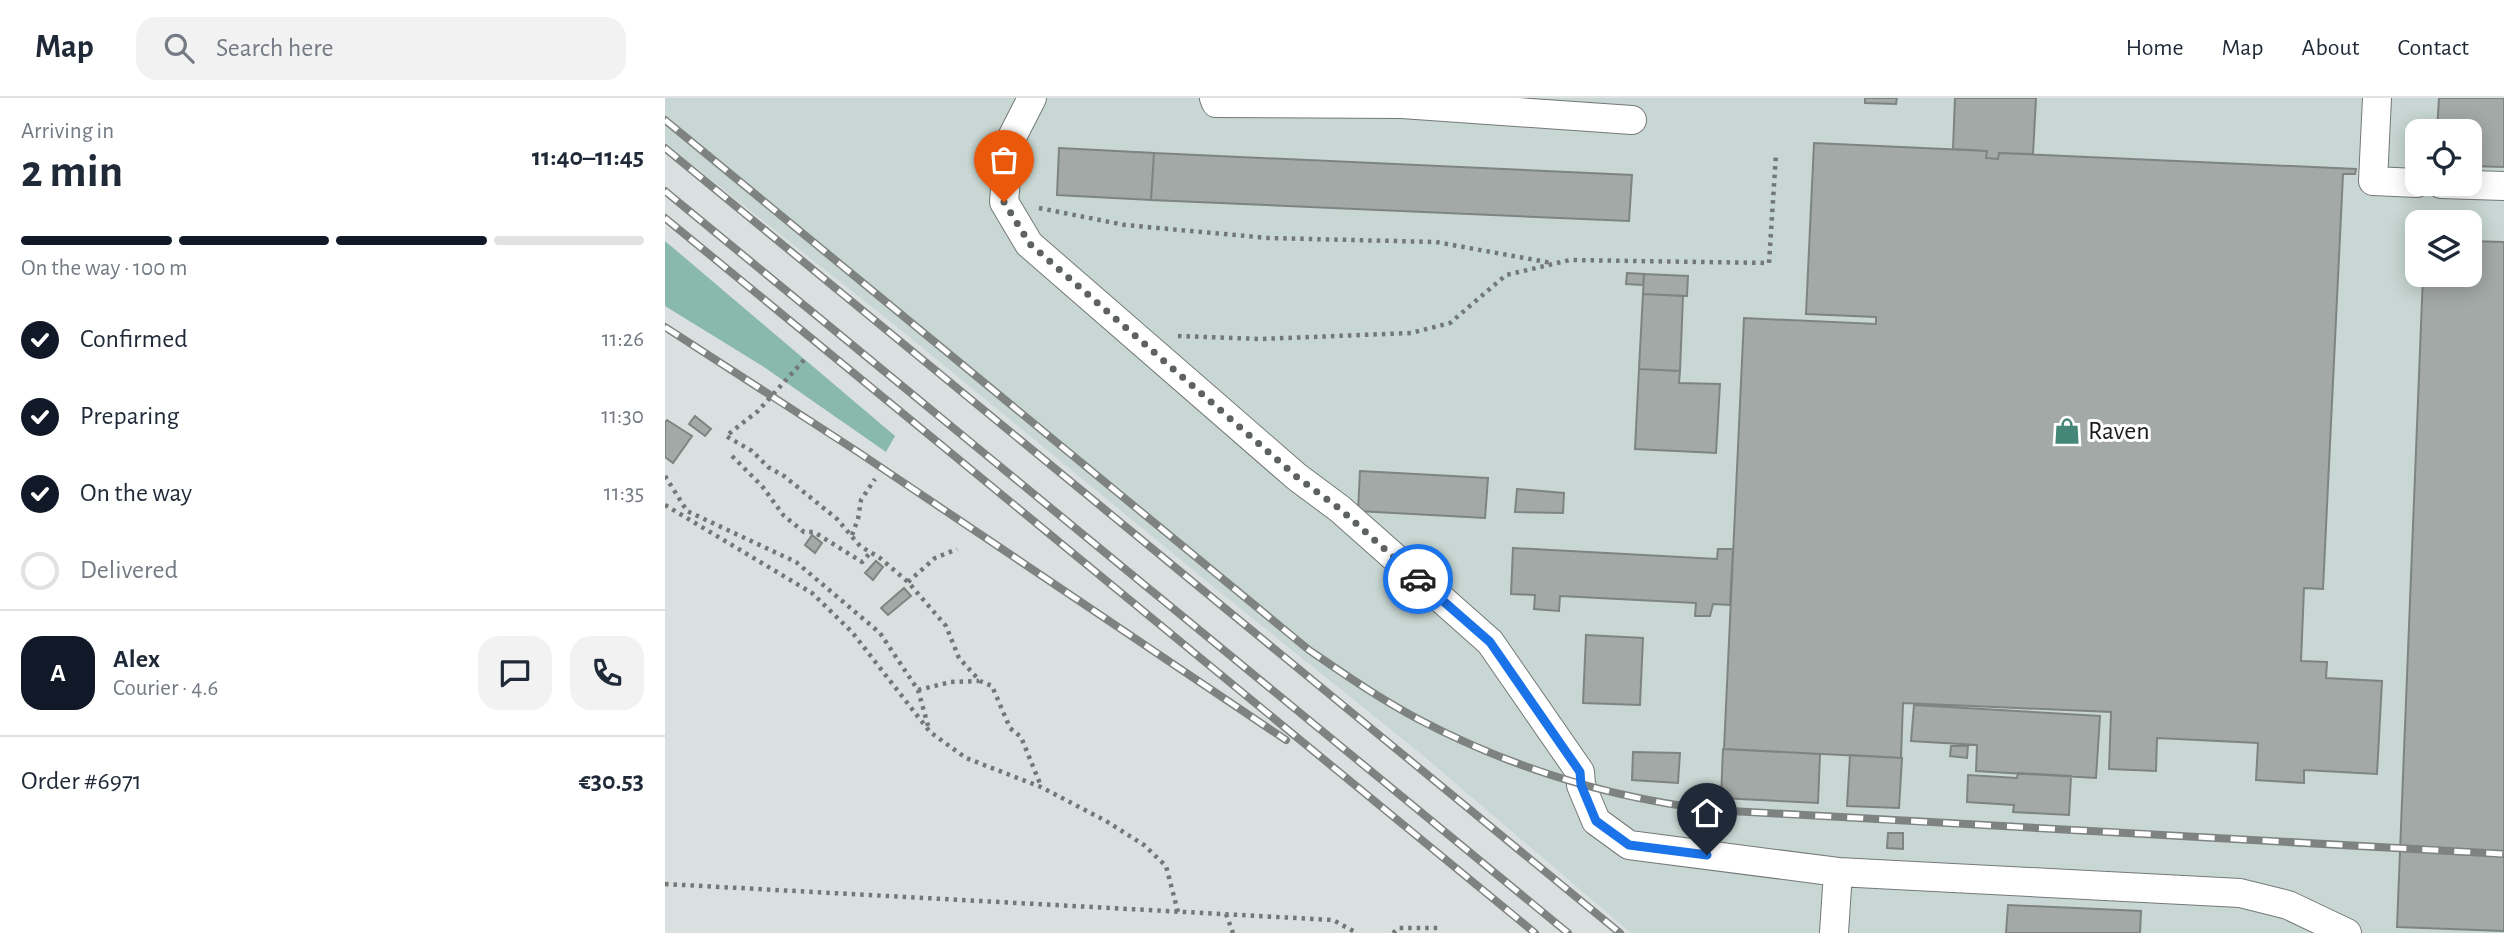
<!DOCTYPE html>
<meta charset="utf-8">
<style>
body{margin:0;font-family:"Alegreya Sans",sans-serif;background:#f2f2f3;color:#1f2937;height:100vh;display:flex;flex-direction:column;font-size:26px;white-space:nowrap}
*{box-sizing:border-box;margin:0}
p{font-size:23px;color:#747a83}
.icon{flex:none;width:38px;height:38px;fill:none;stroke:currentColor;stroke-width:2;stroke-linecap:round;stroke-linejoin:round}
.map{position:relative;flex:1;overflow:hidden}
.drawer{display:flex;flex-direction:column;background:#fff;width:665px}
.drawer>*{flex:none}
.tools{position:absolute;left:1740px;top:21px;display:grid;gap:14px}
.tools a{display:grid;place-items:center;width:77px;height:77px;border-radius:14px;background:#fff;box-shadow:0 4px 18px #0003;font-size:35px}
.pin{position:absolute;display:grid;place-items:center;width:60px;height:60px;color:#fff;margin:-72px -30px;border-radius:50% 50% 50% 0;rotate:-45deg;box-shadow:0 0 7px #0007}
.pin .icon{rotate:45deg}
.courier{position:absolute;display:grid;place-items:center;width:70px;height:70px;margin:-35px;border:5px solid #1a73e8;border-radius:50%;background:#fff;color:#222;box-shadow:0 2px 9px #0007}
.headline em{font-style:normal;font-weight:600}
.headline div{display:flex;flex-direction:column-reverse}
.headline{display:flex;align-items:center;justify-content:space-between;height:119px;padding:0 21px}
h1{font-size:46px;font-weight:600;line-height:52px}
.bar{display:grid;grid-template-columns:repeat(4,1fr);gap:10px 7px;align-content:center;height:84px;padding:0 21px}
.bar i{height:9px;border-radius:5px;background:#e0e1e3}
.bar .current{background:#111827}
.bar p{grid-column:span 4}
.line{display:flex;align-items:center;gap:18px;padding:0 21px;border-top:2px solid #e0e1e3}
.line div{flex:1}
.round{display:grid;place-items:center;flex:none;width:74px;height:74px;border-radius:21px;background:#f2f2f3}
ol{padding:0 21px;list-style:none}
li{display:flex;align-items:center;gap:21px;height:77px}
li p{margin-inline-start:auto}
li .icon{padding:7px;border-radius:50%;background:#111827;color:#fff;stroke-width:4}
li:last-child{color:#747a83}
li i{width:38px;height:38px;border:4px solid #e0e1e3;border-radius:50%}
header{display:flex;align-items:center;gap:42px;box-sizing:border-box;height:98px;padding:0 35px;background:#fff;border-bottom:2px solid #e0e1e3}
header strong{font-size:33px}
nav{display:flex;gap:38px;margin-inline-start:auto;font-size:24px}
.search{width:490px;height:63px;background:#f2f2f3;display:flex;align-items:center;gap:18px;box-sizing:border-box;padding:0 24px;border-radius:21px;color:#747a83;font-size:26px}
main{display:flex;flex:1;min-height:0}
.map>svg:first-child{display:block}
.built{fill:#c8d7d3;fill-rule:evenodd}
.green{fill:#89b8ac}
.building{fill:#a3a9a7;stroke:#7e8482;stroke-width:2}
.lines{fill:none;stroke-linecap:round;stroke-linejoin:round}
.minor-casing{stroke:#747978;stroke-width:30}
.path{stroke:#747777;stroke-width:4.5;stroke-dasharray:3.5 5;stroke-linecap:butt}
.minor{stroke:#fff;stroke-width:28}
.rail-casing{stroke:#7e8382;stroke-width:8}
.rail{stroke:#fff;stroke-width:5;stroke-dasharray:16;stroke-linecap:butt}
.done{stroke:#5e6161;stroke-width:7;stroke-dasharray:0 12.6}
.route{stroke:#1a73e8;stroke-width:9}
.labels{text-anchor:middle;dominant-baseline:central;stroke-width:6;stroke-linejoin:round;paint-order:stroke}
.poi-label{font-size:26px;fill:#1b1d1d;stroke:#fff;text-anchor:start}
</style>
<header>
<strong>Map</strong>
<div class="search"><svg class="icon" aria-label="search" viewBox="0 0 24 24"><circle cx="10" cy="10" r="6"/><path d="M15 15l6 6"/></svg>Search here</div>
<nav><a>Home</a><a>Map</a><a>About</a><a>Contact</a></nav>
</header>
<main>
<section class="drawer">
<div class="headline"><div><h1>2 min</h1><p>Arriving in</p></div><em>11:40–11:45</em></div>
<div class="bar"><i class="current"></i><i class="current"></i><i class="current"></i><i></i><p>On the way · 100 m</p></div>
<ol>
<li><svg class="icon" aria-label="check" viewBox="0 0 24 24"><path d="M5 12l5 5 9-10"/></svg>Confirmed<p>11:26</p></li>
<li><svg class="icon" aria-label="check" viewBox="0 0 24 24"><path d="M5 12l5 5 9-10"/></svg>Preparing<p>11:30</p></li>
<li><svg class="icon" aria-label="check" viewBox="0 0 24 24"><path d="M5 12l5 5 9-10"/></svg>On the way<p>11:35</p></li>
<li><i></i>Delivered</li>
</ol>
<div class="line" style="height:126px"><b class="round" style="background:#111827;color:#fff">A</b><div><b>Alex</b><p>Courier · 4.6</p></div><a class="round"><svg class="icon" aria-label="chat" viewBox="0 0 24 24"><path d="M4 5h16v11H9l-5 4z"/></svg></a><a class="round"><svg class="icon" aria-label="phone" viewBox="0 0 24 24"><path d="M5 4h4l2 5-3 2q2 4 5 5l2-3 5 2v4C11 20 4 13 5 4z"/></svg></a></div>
<div class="line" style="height:91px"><div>Order #6971</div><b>€30.53</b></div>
</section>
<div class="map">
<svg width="1839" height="835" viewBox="0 0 1839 835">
<rect width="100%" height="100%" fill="#dae0df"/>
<path class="built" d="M0,0H1839V835H966L755,655L556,495L231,228L0,45ZM1752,33H1804V86H1752ZM1752,124H1804V177H1752Z"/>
<path class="green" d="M0,143L230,338L221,354L99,269L0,208Z"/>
<path class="building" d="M1200,0H1232L1231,6L1200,5Z
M1290,0H1371L1368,56L1334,55L1333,61L1321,60L1322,53L1288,51Z
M1774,0H1839V69L1804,68V33H1772Z
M1149,45L1322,53L1321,60L1333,61L1334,55L1691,71L1690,76H1678L1658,491L1639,490L1636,563L1662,564L1661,580L1717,583L1712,676L1639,672V685L1591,682L1593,645L1492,640L1491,673L1444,671L1446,614L1238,605L1236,660L1059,651L1079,220L1211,226V219L1141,216Z
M394,50L489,55L486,102L392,97Z
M489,55L967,77L964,123L486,102Z
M1804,143L1839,144V833L1732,829L1758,177H1804Z
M962,175L979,176L978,187L961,186Z
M979,176L1023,178L1022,198L978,196Z
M978,196L1018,198L1015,273L974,271Z
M974,271L1015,273L1014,285L1055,286L1051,355L970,351Z
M30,318L46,331L40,338L24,326Z
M2,322L27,338L8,365L0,359V325Z
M695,373L823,380L820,420L693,413Z
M852,391L899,395L898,415L850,414Z
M147,437L157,445L150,455L140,447Z
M848,450L1052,461L1053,451H1068L1065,507L1048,506L1045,518H1030L1031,505L895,498L894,513L869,511L870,497L846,496Z
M211,463L218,469L208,482L200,475Z
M239,490L246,498L223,517L216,510Z
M921,537L978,540L975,607L918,605Z
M1249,607L1435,618L1431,680L1311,673L1312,647L1246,643Z
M1286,648H1303L1302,660L1285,658Z
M1058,651L1155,656L1153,705L1056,700Z
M968,654L1015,655L1013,685L967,682Z
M1185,657L1237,660L1234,710L1182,708Z
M1353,675L1406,678L1404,717L1348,714L1349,707L1302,704L1303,677L1352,680Z
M1223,735H1238V751L1222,750Z
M1343,807L1476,813L1475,835H1341Z"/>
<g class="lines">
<defs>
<path id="minor" d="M367,0L344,45L339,104L364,146L632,379L675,411L825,544L915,674L916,687L931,723L964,747L1173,774L1575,795L1623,807L1682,835
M549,0L551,5L737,6
M732,0L737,6L967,22
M1712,0L1708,83L1752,85
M1776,86L1839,88
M1169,835L1173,774"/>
</defs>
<use href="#minor" class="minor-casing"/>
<path class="path" d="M374,110L460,127L603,140L771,144L887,165
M513,238L596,241L746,235L785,225L841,177L905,162L1104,165L1111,56
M139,262L93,313L61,338L87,353L103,369L119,378L172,421L195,448L215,460L243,484L281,528L294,560L315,583L327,588L345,630L356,639L376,688
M67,358L97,388L119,418L139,434H149L197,464L205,455
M0,378L22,413L131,464L215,535L253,592L264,631
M0,407L147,495L187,534L265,634L301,660L376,689L441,723L479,747L501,768L513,814
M187,437L193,421L196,402L210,381
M243,484L270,460L292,451
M253,592L286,584L314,583
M0,786L668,822L692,835
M561,816L568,835
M728,835L734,830H775"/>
<use href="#minor" class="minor"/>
<defs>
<path id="rail" d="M0,22L644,552C679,576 715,601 753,621C844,669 945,700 1048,712L1839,756
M0,50L955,835
M0,93L903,835
M0,120L870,835
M0,229L193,354L621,642"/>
</defs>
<use href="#rail" class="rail-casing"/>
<use href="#rail" class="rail"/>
</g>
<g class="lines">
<path class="done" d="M339,104L365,146L632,379L675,411L753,481"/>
<path class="route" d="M753,481L825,544L915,674L916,687L931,723L964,747L1042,757"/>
</g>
<defs>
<symbol id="shop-bare" viewBox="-9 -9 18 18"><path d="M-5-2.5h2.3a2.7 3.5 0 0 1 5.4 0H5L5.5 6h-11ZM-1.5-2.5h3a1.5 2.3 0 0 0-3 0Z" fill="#448778" stroke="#fff" stroke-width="2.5" paint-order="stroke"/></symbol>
</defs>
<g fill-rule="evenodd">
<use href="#shop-bare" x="1383" y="314" width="38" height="38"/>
</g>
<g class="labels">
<g class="poi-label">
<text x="1423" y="333">Raven</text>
</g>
</g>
</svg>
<div class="tools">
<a><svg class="icon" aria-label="locate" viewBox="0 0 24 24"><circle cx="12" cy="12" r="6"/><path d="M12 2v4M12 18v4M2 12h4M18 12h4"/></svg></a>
<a><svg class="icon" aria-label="layers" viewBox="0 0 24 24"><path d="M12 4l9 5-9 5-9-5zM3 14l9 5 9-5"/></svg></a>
</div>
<div class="pin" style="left:339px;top:104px;background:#ea580c"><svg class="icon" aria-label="bag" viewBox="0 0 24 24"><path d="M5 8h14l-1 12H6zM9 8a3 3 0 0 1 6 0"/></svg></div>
<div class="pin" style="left:1042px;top:757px;background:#1f2937"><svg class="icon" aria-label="home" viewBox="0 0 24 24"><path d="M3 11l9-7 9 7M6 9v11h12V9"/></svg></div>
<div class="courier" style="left:753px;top:481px"><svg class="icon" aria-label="car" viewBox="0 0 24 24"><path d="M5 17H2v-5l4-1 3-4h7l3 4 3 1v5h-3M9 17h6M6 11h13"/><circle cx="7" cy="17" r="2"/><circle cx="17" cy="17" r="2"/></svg></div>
</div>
</main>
